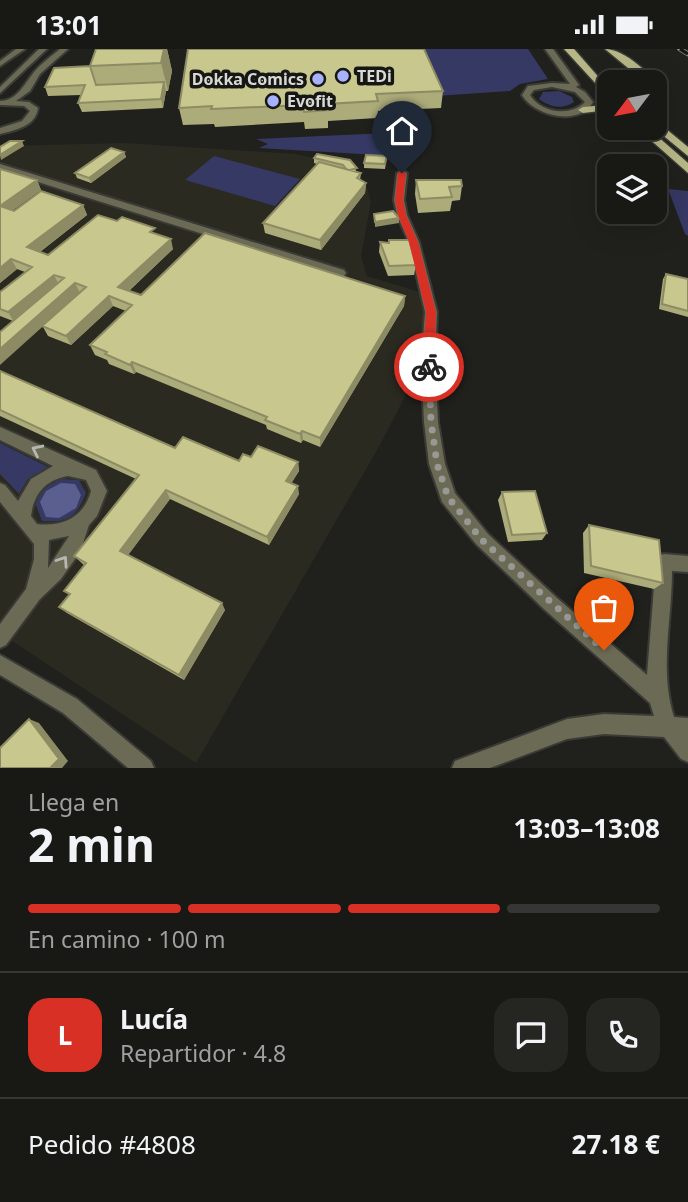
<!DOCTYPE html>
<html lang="es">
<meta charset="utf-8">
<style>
body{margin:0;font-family:"Noto Sans",sans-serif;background:#252522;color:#f1f3f6;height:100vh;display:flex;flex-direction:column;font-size:26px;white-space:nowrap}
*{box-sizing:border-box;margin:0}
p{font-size:23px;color:#9fa0a0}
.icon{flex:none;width:38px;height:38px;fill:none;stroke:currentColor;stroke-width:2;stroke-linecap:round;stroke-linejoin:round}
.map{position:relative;height:719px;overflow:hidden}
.side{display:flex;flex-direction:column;background:#181815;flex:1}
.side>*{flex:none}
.needle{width:46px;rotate:238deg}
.buttons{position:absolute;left:597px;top:21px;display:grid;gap:14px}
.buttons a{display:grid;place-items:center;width:70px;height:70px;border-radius:14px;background:#181815;box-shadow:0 7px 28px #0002,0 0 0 2px #363734;font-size:35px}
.pin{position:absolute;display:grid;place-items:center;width:60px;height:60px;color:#fff;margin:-72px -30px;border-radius:50% 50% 50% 0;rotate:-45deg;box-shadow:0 0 7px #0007}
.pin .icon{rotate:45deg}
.courier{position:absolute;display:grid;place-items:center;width:70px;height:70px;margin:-35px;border:5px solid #d93025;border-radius:50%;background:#fff;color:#222;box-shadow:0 2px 9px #0007}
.summary em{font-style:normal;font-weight:700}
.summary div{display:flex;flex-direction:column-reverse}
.summary{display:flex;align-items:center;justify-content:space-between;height:119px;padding:0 28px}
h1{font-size:46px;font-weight:700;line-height:52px}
.bar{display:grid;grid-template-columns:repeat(4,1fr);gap:10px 7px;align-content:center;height:84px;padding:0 28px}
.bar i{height:9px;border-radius:5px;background:#363734}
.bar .on{background:#d93025}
.bar p{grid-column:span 4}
.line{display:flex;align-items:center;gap:18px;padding:0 28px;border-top:2px solid #363734}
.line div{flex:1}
.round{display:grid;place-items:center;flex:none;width:74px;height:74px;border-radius:21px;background:#252522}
.status{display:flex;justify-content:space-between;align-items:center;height:49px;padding:0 35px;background:#181815;direction:ltr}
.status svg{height:19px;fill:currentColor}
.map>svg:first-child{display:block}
.built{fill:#2a2a21}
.green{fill:#353963}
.water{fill:#5a5f8f}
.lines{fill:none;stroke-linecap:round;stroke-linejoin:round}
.service-casing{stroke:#3a3a36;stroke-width:4}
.minor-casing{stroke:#3a3a36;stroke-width:4}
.primary-casing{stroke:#3a3a36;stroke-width:3}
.service{fill:#6b6a54;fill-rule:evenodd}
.minor{fill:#6b6a54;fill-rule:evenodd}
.primary{fill:#b7b687;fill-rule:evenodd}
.rail-casing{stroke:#979794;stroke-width:5}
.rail{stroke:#161613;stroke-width:3.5;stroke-dasharray:10;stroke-linecap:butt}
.wall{fill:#acab7a}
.shaded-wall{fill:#8c8b63}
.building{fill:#c8c78e;stroke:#8c8b63;stroke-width:2}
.oneway{stroke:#b7b8af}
.route{fill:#d93025}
.done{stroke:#989895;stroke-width:7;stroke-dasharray:0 12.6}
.poi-dot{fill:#a7b1fc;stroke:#161613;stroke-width:2.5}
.labels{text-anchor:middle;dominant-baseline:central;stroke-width:7;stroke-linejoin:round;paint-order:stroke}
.far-poi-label{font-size:16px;font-weight:bold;fill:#d8d9d6;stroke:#161613;text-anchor:start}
</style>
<div class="status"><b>13:01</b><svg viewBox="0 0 49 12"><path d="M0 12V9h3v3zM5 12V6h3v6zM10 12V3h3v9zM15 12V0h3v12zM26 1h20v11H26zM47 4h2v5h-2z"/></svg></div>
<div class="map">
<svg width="688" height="719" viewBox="0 0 688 719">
<rect width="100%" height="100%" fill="#20201c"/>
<path class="built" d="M126,94L295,105L350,116L366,135L371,153L361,207L367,227L420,243L426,268L410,338L380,396L196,714L0,584V97Z"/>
<path class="green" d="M415,0H528L548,30L520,35L510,42L436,47Z
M559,42L572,48L574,53C563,61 549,58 539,50L543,43Z
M387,84L395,107L259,99L268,95L256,90Z
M214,107L300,130L275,157L185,131Z
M668,140L688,142V187L685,185Z
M0,394L48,418L28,430L19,445L0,425Z
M61,430L79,431L86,444C77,468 67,474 42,472L35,454L42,440Z"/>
<path class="water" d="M61,434L75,435L81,446L76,459L59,469L46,468L40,453L46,442Z"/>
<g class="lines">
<defs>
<path id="service" d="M0,115L344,221L346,224L344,227H336L0,121Z
M0,378L96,421L107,442L97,467L89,476L80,503L61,530L40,550L6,596L0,599V575L26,540L34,510V495L0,453V434L5,436L18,452L31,430L53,417L0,391ZM68,427L86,431L91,442C84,468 63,478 37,475L31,467C34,445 45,431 68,427ZM69,487L48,519L49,491Z"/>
<path id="minor" d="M16,0H25L0,17V12Z
M39,0H47L0,44V38Z
M60,0H68L40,25L30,42L16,52L29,53L38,59C36,77 16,81 0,85V79L22,72L30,62L24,57L0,56V52C17,52 25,34 34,23C41,15 51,7 60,0Z
M545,0H553L579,36L576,38L585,43L593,53C580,78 534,67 522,46L528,37L552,34L570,35ZM552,38L575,43L585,53C570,68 541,64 530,46L534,41Z
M402,121L407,124L404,151L407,166L419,193L437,263L435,314L438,373L445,415L455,444L488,485L557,549L647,626L656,513L658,507L664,505L688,507V523L672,522C672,571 659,620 674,668L688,669V713L681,710L664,688L604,685L567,690L490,719H452L455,712L567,670L604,665L654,667L650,654L545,561L476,495L442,453L429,415L424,373L421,314L425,263L409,193L397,166L394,151L397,124Z
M0,606L77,650L151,712L154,719H128L63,664L0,626Z"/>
<path id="primary" d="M564,0H574L609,40V49Z
M605,0C625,0 653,27 663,42L658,53L654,54V33H645Z
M605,56L609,57V61L583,64L578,61L583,58Z
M654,70L688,98V107L654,79Z
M637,79H648L688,114V124Z"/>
</defs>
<use href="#service" class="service-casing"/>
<use href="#minor" class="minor-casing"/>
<use href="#primary" class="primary-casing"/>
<use href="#service" class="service"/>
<use href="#minor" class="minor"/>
<use href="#primary" class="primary"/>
<defs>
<path id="rail" d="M680,0L688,5"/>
</defs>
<use href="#rail" class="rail-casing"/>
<use href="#rail" class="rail"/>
</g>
<path class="wall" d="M167,0L172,22L168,42H166L163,59L82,63L78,54L81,46L48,47L45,38L90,17Z
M188,0L443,42L441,59L378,62L377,69L328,72V79L305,80L304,73L215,78L214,75L183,76L179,59Z
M124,103L126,108L91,134L77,129L75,124Z
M387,107L385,120L364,119V114Z
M314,109L350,111L357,123L361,124L360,131L366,134L365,144L321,201L265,184L263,174L317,115L314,114Z
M0,120L37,131L41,141L13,161L83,156L87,166L40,203L48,206L157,185L173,200L129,242L141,246L405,247L404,257L320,398L303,391L301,394L267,380L266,376L136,323L134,325L109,315L107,311L95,306L90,296L126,262L113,257L71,296L48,287L43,278L13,272L0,267V243L25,223L17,220L0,234Z
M416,131L462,137L460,151L452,152L450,162L418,164L415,145Z
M380,193L416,216L414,226L388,227L379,203Z
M666,225L688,230V268L659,260L663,230Z
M0,322L175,399L239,412L251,408L298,413L299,422L291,434L299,445L269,496L170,450L128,506L225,561L184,631L67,564L59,558L69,546L64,542L84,516L74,507L136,430L0,367Z
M502,443L547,484L542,491L508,493L498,451Z
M589,476L663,534L654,540L584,524L583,484Z"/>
<path class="shaded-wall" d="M164,0H167L172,22L168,42L161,14Z
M164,33L166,42L163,59L161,50Z
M22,92L24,97L1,111L0,106Z
M124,103L126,108L91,134L89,129Z
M37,131L41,141L5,167L0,157Z
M366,134L365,144L321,201L320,191Z
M83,156L87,166L33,208L27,198Z
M399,169V174L375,178V173Z
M171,190L173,200L122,248L118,238Z
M11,210L17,220L0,234V219Z
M54,226L59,236L14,273L8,263Z
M75,234L80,244L0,316V300Z
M109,247L113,257L71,296L66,287Z
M405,247L404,257L320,398V389Z
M132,313L136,323L134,325L130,316Z
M302,382L303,391L301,394L300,385Z
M298,413L299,422L288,440L286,432Z
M298,437L299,445L269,496L267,488Z
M166,441L170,450L126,509L120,502Z
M222,554L225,561L184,631L179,626Z
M29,670L39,674L68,712L62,719H50Z"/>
<path class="building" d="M96,0H164L161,14L90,17Z
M188,0H424L443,42L376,45L378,52L326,55L327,61L304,63L303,56L211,60L212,57L179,59Z
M90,17L96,36L164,33L161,50L78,54L85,36L45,38L54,19Z
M10,92H22L0,106V98Z
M111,99L124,103L89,129L75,124Z
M317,105L350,111L357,119L350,121H347L343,116L314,109Z
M366,106L387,107L385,115L364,114Z
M319,113L361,124L357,129L366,134L320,191L263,174Z
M0,120L37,131L0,157Z
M416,131H461L462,137L449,138L452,148L420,150Z
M41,142L83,156L27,198L48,206L98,166L117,172L122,168L155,179L150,183L171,190L118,238L141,246L205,184L405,247L320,389L302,382L300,385L265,371L267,368L132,313L130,316L105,305L107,303L90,296L132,256L109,247L66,287L42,277L86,238L75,234L0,300V283L64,229L54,226L8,263L0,260V243L32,218L11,210L0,219V157L14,162Z
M393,162L399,169L375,173L374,165Z
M389,191H409L416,216L389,217L380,193L389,194Z
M666,225L688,230V262L662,255Z
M0,322L175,399L183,388L239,412L243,405L251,408L258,397L298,413L286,432L298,437L267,488L166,441L120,502L222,554L179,626L59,558L70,545L64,542L86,514L74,507L139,426L0,361Z
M535,442L547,484L512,486L502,443Z
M589,476L659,491L663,534L591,517Z
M29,670L59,710L50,719H0V699Z"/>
<defs><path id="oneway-chevron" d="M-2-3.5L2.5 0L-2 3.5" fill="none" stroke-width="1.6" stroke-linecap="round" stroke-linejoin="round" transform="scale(1.75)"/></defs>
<g class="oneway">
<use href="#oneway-chevron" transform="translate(37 401) rotate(-154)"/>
<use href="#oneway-chevron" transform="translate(63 512) rotate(-56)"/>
</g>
<path class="route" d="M402,122L406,124L403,151L406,166L418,193L436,263L434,318L429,323L423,318L426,263L409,193L398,166L395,151L398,124Z"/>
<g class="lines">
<path class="done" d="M429,318L431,373L437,415L448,448L482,491L604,601"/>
</g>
<g class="poi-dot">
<circle cx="343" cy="27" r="7"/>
<circle cx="318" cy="30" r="7"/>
<circle cx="273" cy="52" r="7"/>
</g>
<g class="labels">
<g class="far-poi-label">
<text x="357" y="27">TEDi</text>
<text x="304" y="30" text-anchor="end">Dokka Comics</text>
<text x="287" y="52">Evofit</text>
</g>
</g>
</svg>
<div class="buttons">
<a><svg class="needle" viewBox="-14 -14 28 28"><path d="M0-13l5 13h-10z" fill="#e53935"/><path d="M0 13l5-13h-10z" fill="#9fa0a0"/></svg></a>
<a><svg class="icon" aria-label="layers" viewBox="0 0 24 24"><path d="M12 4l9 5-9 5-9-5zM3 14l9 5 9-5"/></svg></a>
</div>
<div class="pin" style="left:604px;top:601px;background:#ea580c"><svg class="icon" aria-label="bag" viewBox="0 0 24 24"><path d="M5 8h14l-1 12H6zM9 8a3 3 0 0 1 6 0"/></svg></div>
<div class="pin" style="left:402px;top:124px;background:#1f2937"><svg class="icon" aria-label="home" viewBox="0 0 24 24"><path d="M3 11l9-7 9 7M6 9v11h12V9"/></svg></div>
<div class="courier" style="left:429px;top:318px"><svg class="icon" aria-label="bike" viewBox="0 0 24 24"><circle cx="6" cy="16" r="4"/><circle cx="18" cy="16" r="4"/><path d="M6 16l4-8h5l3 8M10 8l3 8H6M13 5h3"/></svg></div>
</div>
<section class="side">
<div class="summary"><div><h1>2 min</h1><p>Llega en</p></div><em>13:03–13:08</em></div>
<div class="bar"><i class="on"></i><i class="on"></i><i class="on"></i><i></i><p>En camino · 100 m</p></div>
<div class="line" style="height:126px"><b class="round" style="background:#d93025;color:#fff">L</b><div><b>Lucía</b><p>Repartidor · 4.8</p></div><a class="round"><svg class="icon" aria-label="chat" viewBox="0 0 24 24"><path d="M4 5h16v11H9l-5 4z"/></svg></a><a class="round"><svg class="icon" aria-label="phone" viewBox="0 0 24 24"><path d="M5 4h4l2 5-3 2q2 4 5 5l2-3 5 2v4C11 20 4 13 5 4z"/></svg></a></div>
<div class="line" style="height:91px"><div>Pedido #4808</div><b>27.18 €</b></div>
</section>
